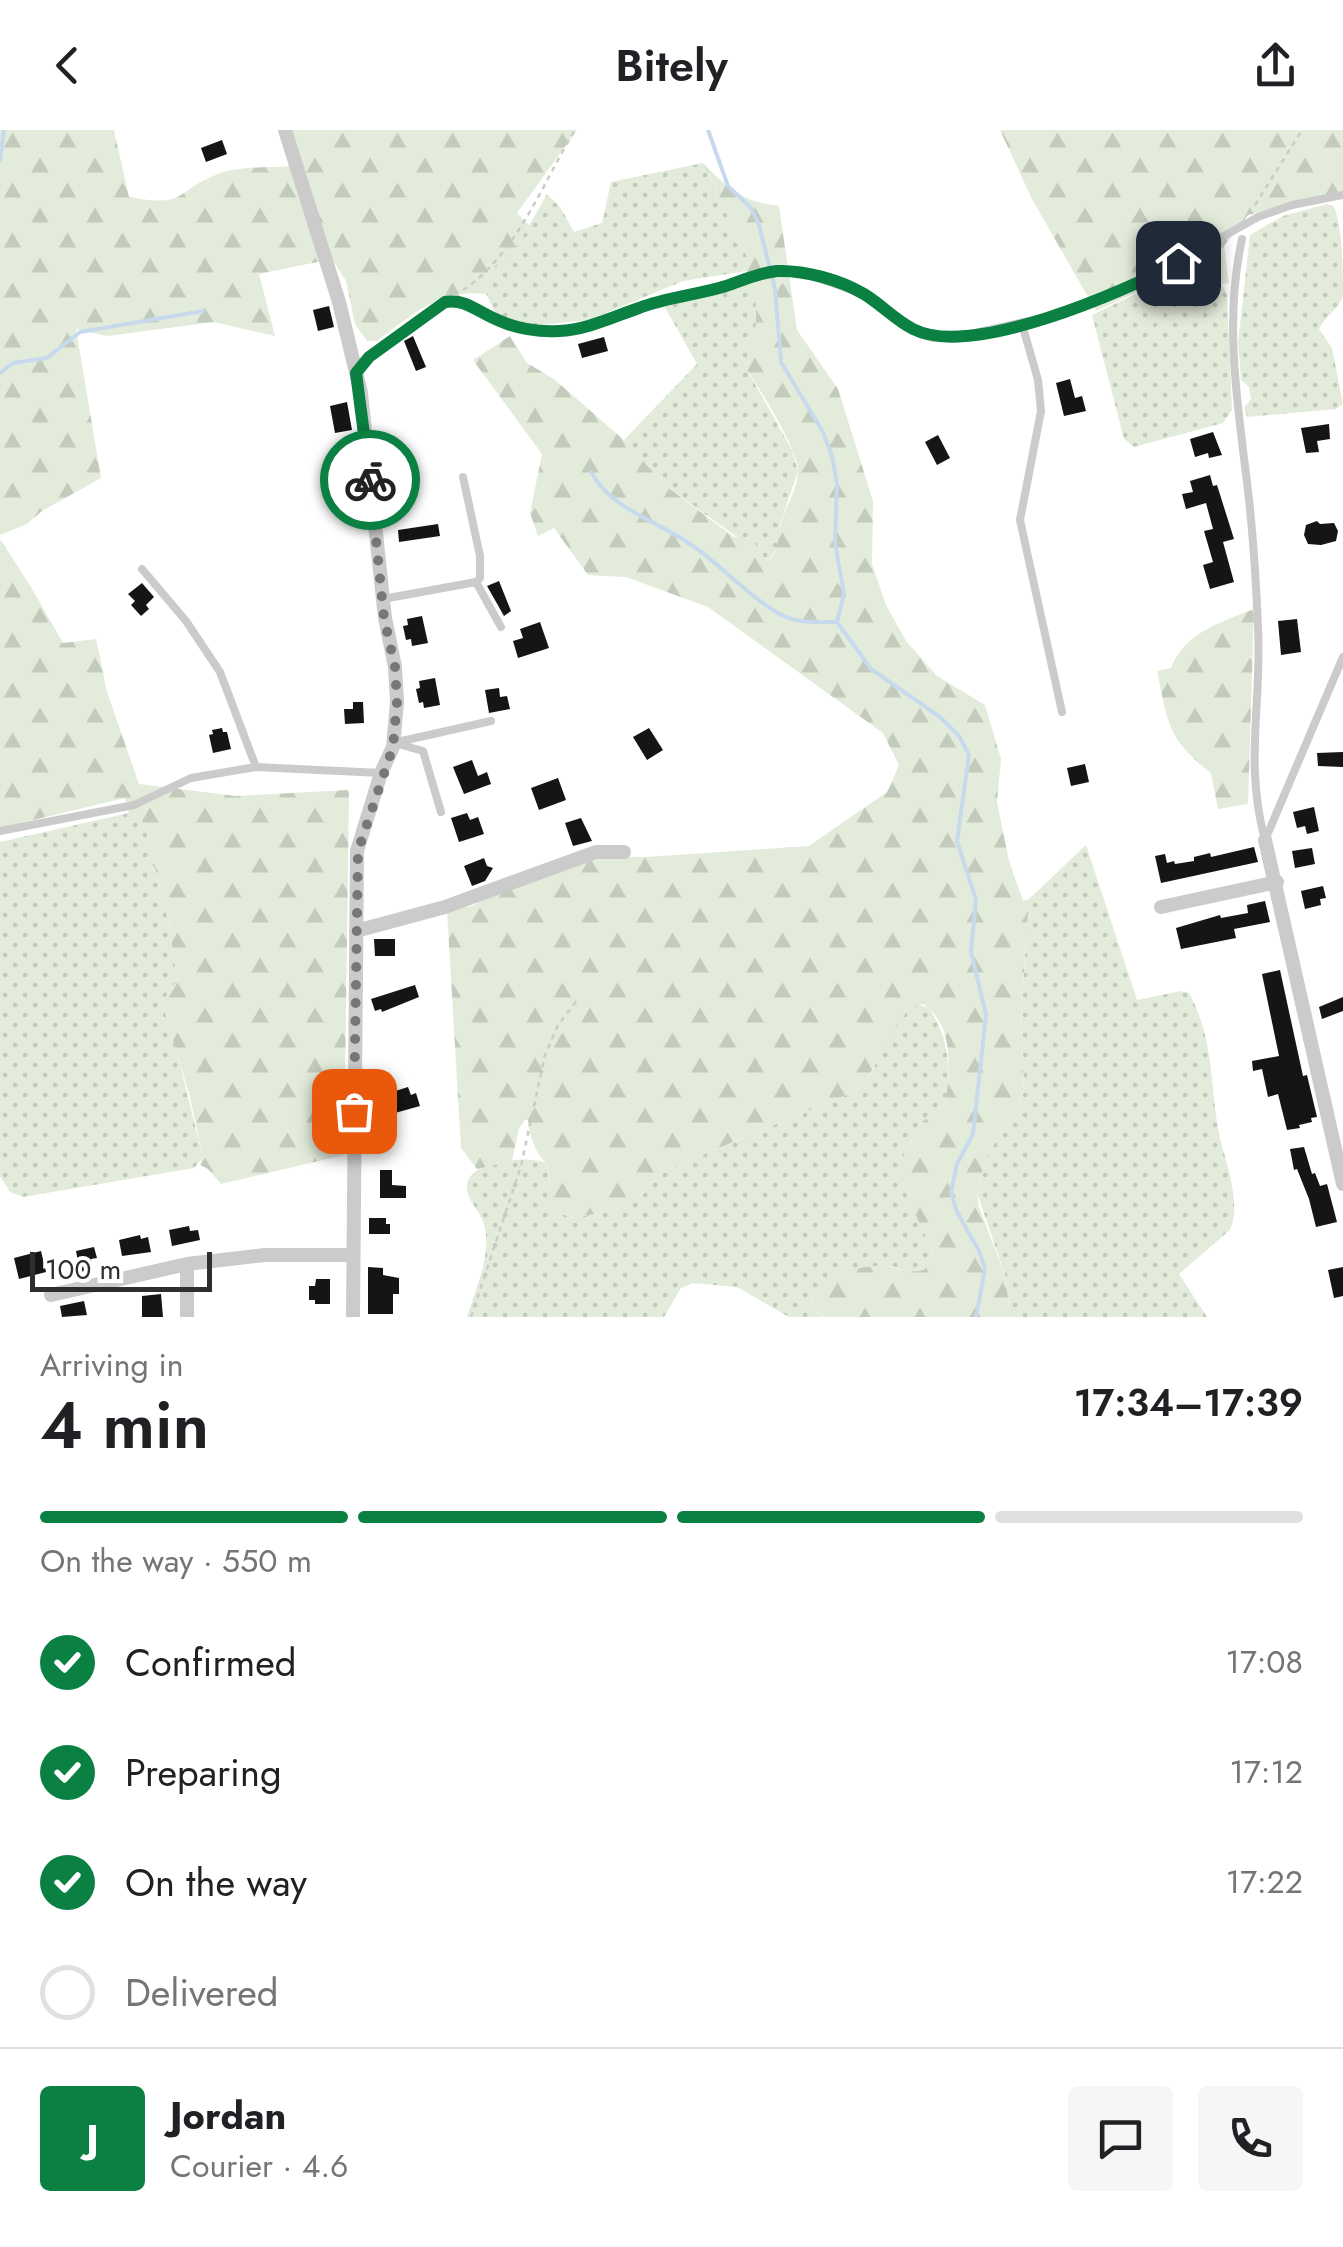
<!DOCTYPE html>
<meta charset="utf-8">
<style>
body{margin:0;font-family:Jost,sans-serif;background:#f6f6f6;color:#202124;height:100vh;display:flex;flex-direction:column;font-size:38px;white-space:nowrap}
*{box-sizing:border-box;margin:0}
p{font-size:32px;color:#757577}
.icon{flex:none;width:55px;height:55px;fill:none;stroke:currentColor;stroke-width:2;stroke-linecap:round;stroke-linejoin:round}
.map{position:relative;height:1187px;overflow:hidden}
.sheet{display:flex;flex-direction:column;background:#fff;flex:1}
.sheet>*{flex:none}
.scale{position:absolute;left:30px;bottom:25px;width:182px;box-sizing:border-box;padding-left:10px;border:5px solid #2e2e2e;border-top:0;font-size:28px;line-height:35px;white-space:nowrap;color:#2e2e2e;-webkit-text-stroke:8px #fff;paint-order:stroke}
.pin{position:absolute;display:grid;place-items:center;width:85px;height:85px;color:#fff;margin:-42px;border-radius:20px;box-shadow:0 5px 15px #0006}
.courier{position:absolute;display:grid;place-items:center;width:100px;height:100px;margin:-50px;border:8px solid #0b8043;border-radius:50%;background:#fff;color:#222;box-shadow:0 2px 12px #0007}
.headline em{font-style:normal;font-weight:600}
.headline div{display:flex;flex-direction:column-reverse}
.headline{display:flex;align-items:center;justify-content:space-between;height:170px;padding:0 40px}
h1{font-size:65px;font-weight:600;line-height:75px}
.bar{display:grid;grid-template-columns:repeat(4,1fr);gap:15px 10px;align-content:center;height:120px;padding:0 40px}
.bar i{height:12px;border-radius:8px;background:#e0e0e0}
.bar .on{background:#0b8043}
.bar p{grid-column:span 4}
.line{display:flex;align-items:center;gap:25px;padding:0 40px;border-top:2px solid #e0e0e0}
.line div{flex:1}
.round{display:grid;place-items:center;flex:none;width:105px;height:105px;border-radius:10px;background:#f6f6f6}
ol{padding:0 40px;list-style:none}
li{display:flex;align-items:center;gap:30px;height:110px}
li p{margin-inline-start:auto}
li .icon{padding:10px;border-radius:50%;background:#0b8043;color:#fff;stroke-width:4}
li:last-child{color:#757577}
li i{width:55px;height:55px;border:5px solid #e0e0e0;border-radius:50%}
header{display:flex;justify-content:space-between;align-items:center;height:130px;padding:0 40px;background:#fff;font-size:45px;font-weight:600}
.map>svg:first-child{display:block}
.grass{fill:url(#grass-dots)}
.forest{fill:url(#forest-firs)}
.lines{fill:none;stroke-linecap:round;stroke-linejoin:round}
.stream{stroke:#c7daed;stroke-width:4}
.building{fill:#151515}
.path{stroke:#cbcbcb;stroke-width:2.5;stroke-dasharray:5 5;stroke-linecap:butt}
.lane{stroke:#cbcbcb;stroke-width:8}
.street{stroke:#cbcbcb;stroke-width:14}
.done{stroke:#777;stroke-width:10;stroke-dasharray:0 18}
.route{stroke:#0b8043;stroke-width:12}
</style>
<header><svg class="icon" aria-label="back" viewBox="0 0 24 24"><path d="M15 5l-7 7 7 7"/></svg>Bitely<svg class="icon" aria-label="share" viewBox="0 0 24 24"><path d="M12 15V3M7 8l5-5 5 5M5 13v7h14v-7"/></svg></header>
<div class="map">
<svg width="1343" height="1187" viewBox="0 0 1343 1187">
<defs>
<pattern id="grass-dots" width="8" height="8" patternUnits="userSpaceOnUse" patternTransform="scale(2.5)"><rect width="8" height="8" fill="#e3ecdb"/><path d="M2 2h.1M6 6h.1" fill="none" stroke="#c3cbbc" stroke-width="1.8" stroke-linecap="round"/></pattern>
<pattern id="forest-firs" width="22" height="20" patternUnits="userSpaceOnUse" patternTransform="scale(2.5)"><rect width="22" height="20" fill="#e3ecdb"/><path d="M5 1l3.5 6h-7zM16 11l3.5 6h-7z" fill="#c3cbbc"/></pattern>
</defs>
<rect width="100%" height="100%" fill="#fff"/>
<path class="grass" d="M703,33L750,133L747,141L683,151L589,190L539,195L512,193L497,186L486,164L488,141C517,121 530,94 547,64L560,77L574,102L602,93L611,52Z
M1327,74L1333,76C1343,90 1343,148 1343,166C1340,178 1324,187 1319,199L1332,218L1343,274L1336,279L1247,287L1244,278L1251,269L1249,257L1241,250L1238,213L1250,105L1283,86Z
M1191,137C1209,136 1221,149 1227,165L1232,280L1223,293L1134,317L1124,309L1092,185Z
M752,152C763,175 755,213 745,236L792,320L798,341L780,394L779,414L769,430L760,428L755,420L666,356L624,310L697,234L663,174L733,160Z
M129,683L139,687L144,693L169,794L177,851L164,869L203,1028L194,1038L23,1067L10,1062L0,1046V712Z
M1086,715L1137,870L1181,861L1189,863C1218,915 1208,972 1224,1023C1230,1044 1240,1079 1230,1100L1179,1144L1207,1187H1010L1006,1148L977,1063L986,1026L1019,979L1024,960L1021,883L1029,769Z
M917,874L929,878C950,910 950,935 946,972L920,994L904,1025L931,1119L932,1129L924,1140C906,1145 899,1135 884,1136C866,1138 820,1156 811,1171L816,1182L824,1187H789L737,1157L693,1153L681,1158L664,1187H467C476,1158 492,1125 484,1094C480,1079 462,1067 468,1051C474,1031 532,1024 547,1034L554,1081L574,1088L613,1080L643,1064L659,1045L680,1034L856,961C882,939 886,891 917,874Z"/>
<path class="forest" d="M0,0H114L129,67C189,78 172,62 218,44C238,36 268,38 290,36L278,0H577L517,83L529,95C519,115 507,128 488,141L486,164C438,159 414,184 377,211H367L355,194L346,151L332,129L259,144L275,206L214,192L107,206L76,199L101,348L42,381L27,394L0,405Z
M1000,0H1343V61L1248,85L1224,116L1229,153L1223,154L1208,140L1191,137L1096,181L1032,69Z
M703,33C728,58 742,72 779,76L797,200L838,259L873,371L872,434L886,475L906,511L937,546L985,575L1001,629L997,672L1009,731L1023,771L1029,769L1021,883L1024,960L1019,979L986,1026L977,1063L979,1077L1006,1148L1010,1187H824L811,1178C812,1146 858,1135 883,1136C899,1137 908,1144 924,1140L932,1129L931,1119L900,1050L901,1043L904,1025L920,994L946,972C949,939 955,895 923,874C892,879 880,941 856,961L680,1034L659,1045L643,1064L613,1080L575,1088L554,1081L546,1061L550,1053L547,1034C537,1026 528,1003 528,990H525L519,998L512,1031L477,1039L461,1018L447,780L472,776L492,765L596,726L646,727L809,716L887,662L899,635L883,603L708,477L626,447L588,445L554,398L538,406L530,383L542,324L473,230L510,206L527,233L554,249L624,310L666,356L734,407L754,409L760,428L769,430C780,419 777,407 781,394C785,377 798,359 798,341C798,318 758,257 745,236C758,206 761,170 747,141L750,133Z
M0,409L31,457L63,513L96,509L107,562L139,654L236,666L349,660L344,1025L221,1054L208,1039L200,1035L203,1028L190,967L163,876L164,869L177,851L169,794L144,693L139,687L129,683L125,668L0,698Z
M1254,479L1248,674L1218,679L1211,643C1167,609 1168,593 1157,541L1171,538C1185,502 1220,493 1254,479Z"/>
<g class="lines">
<path class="stream" d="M708,0L728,56L751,78L759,95L775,159L781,232L823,302L832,326L837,354L835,413L844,464L837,492
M0,30L4,0
M0,243L13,233L47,228L80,202L203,181
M591,342C612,380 656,390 690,414C720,434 745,463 776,482C795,494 815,492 837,492L871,539L940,587L959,606L969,625L957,711L976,770L971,821L986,885L973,1004L957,1034L951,1062L956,1080L979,1121L985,1139L976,1187"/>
</g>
<path class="building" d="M222,10L227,24L206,32L201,18Z
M329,176L334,197L318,201L313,180Z
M413,206L426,237L416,241L404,211Z
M604,207L608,221L582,228L578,214Z
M1070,249L1075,268L1082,266L1086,281L1064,286L1056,253Z
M347,272L352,300L335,303L330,276Z
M1329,294L1330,309L1317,311L1319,322L1306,323L1301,298Z
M1213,302L1222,325L1209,328L1208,323L1195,327L1190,309Z
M938,305L950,328L937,335L925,312Z
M1210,345L1213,356L1217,355L1234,409L1223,412L1234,452L1210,459L1203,435L1213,432L1204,401L1213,399L1206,373L1186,379L1182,364L1193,362L1190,351Z
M1317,391L1320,394L1334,393L1338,401L1336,411L1321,415L1308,414L1304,405L1306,395Z
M438,394L440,406L399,412L398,400Z
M499,451L511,481L504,486L487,456Z
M142,453L154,467L146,475L149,479L141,486L131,475L135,471L128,464Z
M422,486L428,513L412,516L411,509L406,510L403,496L408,495L407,489Z
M1297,489L1301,522L1281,525L1278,491Z
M540,492L549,518L518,528L513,511L523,508L520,499Z
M435,548L440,575L424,578L423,572L419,573L416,559L420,558L419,551Z
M499,558L500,567L507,566L510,579L489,583L485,560Z
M353,572H363L364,593L345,594L344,579H353Z
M222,598L223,602H227L231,619L213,623L209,605L213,604L212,600Z
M649,598L663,620L647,630L633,607Z
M1343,622V637L1318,636L1317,623Z
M472,630L478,646L487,642L491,654L464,664L453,637Z
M1085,634L1089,652L1071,656L1067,638Z
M558,648L566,670L539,680L531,658Z
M1314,677L1319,701L1307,704L1305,696L1297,698L1293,682Z
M467,683L470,690L478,687L484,704L459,712L451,688Z
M581,688L592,711L573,716L565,693Z
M1254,717L1258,732L1161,753L1155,726L1165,724L1167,733L1174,731L1175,734L1194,731V727L1210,723L1211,727Z
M1312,718L1315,734L1295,738L1292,721Z
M484,728L487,736L493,738L485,751L472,756L464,736Z
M1323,756L1326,768L1320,769L1321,775L1305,779L1301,761Z
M1265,771L1270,792L1234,799L1236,808L1181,819L1176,798L1220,785L1221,788L1248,783L1247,775Z
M374,809H395V826H375Z
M1280,840L1303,946L1307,945L1317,987L1311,988L1312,992L1299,995L1300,998L1287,1000L1278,964L1268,967L1262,939L1253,941L1252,931L1279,926L1262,844Z
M415,855L419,867L382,882L381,879L375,881L371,869Z
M1343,867V881L1322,889L1319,877Z
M408,957L411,965L416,963L420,976L395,983L389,963Z
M1304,1017L1312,1044L1315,1043L1320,1056L1327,1054L1337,1092L1316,1097L1309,1069L1297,1039L1294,1040L1290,1019Z
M380,1040H392V1055L406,1056V1068H380Z
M369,1088H386V1094H390V1104H369Z
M189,1096L190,1101L198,1100L200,1110L172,1116L169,1100Z
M140,1105L141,1109L148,1107L151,1122L122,1126L119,1110Z
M94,1117L97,1128L91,1129L93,1139L80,1142L76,1121Z
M41,1121L46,1142L19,1149L14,1128Z
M368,1137L383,1138V1145L399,1148V1164H393V1184H368Z
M1343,1137V1166L1334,1168L1328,1140Z
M316,1149H330V1174H315V1170H309V1156H315Z
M161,1164L163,1187H142V1166Z
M84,1171L87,1185L62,1187L60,1176Z"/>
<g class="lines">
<path class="path" d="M1255,75L1302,0
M463,160C517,124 542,54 575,0
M471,1187L521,1036L545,925L558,895L579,868"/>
<path class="lane" d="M1242,109C1224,191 1237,270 1247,352C1253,401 1256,449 1258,497C1262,574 1244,632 1265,710
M1022,194L1038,250L1041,281L1020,390L1062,582
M356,243L369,227L445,172L458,169L497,191L524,199L562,201L594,194L665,168L725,156L754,145L778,141L803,143L864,164L913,199L933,208H952L1060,184L1136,155L1258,87L1292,75L1343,65
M142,439L186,491L220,542L256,637
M476,452L501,497
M383,469L476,452L480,448V426L463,347
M393,613L491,591
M398,614L423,621L441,682
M0,701L134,675L191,648L256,637L381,643
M1265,710L1343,527"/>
<path class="street" d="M285,0L339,172L361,263L385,488L395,537L397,572L393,617L381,643L357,721L353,1187
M1265,710L1343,1054
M1161,777L1277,752
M356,801L445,777L596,722H624
M51,1165L187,1134L265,1125H352
M187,1187V1134"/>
</g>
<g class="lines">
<path class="done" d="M354,981L358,721L393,617L397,572L395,537L384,488L370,350"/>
<path class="route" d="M370,350L356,243L369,227L445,172C466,168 480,184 500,191C518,199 539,202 559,201C586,200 613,187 639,178C667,167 697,165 726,156C744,150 758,143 777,141C805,140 840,150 864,164C882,175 895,190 913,199C971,229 1123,162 1178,133"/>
</g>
</svg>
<div class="scale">100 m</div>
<div class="pin" style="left:354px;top:981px;background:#ea580c"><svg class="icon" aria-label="bag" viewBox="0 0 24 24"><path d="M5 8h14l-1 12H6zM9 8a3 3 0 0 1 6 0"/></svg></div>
<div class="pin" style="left:1178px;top:133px;background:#1f2937"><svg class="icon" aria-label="home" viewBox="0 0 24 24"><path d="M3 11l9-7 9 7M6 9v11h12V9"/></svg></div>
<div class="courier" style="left:370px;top:350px"><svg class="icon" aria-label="bike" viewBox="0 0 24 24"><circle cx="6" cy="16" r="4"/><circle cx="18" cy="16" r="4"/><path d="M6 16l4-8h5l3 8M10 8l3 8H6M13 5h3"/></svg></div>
</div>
<section class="sheet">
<div class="headline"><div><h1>4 min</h1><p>Arriving in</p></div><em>17:34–17:39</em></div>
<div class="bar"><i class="on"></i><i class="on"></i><i class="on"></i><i></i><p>On the way · 550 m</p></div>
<ol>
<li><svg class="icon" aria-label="check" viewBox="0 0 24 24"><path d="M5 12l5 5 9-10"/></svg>Confirmed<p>17:08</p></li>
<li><svg class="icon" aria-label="check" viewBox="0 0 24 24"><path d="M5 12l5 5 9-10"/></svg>Preparing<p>17:12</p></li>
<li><svg class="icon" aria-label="check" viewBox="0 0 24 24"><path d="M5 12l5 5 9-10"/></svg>On the way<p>17:22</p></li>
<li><i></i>Delivered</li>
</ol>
<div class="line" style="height:180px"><b class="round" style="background:#0b8043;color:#fff">J</b><div><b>Jordan</b><p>Courier · 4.6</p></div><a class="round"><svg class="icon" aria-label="chat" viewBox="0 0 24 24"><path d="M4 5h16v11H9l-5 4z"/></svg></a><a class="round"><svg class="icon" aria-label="phone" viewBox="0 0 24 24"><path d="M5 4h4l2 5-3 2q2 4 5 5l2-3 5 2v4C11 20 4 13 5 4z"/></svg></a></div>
</section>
